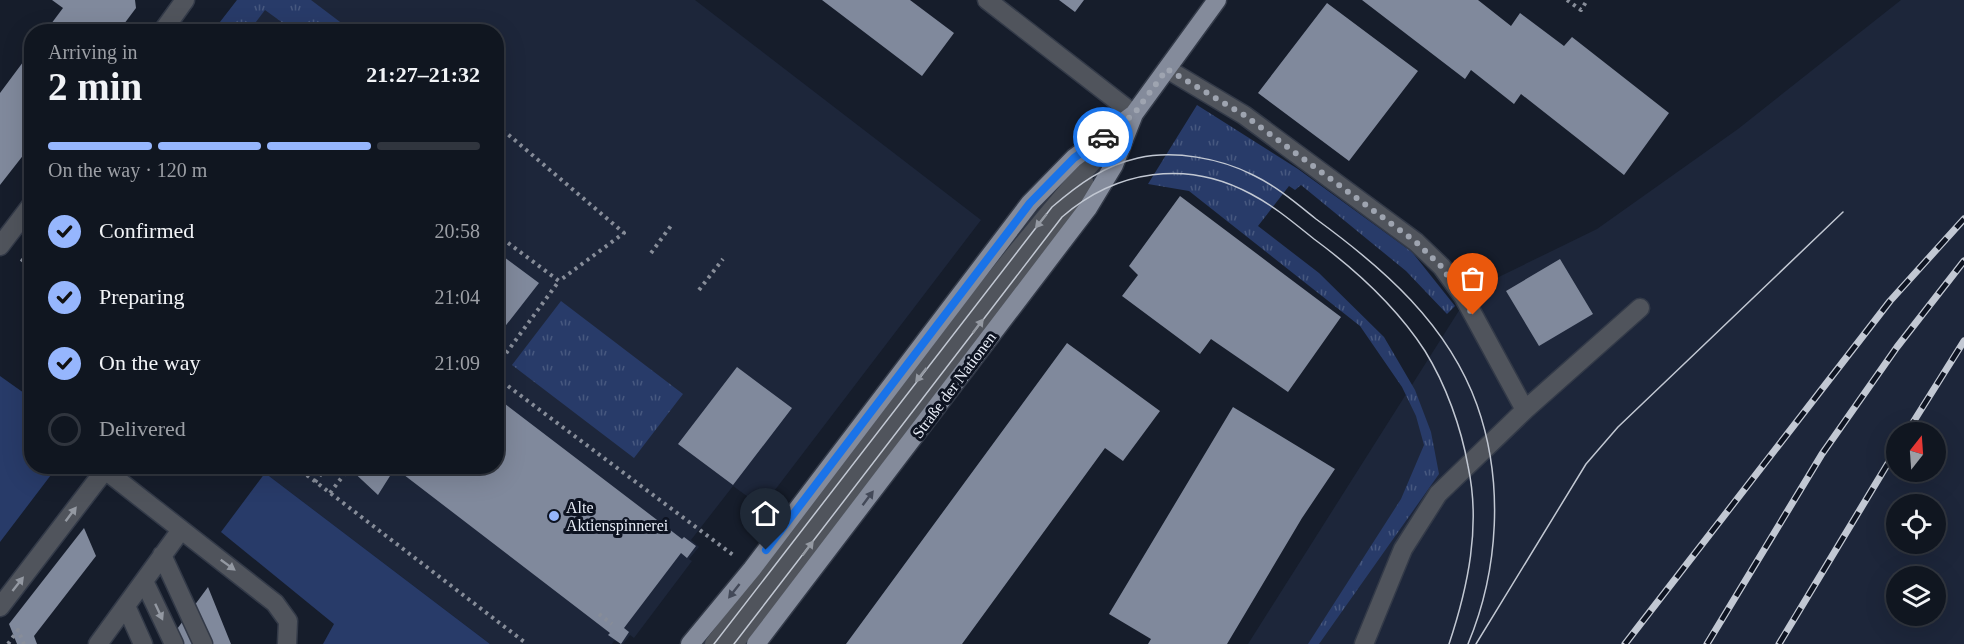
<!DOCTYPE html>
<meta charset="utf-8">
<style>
body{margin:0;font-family:"Times New Roman",serif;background:#191f29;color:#f1f3f6;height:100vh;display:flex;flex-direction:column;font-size:22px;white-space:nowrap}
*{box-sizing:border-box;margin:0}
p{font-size:20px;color:#9c9fa5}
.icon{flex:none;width:33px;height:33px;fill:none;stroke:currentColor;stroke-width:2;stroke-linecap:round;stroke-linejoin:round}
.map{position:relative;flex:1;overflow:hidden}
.sheet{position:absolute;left:24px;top:24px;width:480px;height:450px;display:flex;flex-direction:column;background:#101620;border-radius:24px;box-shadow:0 6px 24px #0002,0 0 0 2px #30353e}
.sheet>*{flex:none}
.needle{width:39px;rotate:17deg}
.fabs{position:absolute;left:1886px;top:422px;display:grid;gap:12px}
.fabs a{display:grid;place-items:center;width:60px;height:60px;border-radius:50%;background:#101620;box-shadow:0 6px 24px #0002,0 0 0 2px #30353e;font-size:30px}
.pin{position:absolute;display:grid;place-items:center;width:51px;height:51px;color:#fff;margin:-62px -26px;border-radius:50% 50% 50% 0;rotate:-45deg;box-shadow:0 0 6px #0007}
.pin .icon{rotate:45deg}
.courier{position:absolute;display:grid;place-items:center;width:60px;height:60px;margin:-30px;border:4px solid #1a73e8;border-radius:50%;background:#fff;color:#222;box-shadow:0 2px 8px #0007}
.summary em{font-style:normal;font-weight:800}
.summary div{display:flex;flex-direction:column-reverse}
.summary{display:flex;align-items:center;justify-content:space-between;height:102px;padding:0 24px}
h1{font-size:39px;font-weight:800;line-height:45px}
.bar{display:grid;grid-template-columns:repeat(4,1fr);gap:9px 6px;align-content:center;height:72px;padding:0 24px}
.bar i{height:8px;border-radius:4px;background:#30353e}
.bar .selected{background:#96b6fd}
.bar p{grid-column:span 4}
ol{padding:0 24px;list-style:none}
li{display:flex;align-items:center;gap:18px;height:66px}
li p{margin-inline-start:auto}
li .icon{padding:6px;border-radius:50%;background:#96b6fd;color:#111;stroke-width:4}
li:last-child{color:#9c9fa5}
li i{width:33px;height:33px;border:3px solid #30353e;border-radius:50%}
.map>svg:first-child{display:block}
.built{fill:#1d263a;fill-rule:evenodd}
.grass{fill:url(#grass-tufts)}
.park{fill:#283b69}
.building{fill:#80899c}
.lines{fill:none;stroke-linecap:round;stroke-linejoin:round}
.minor-casing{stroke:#333a48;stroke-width:21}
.major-casing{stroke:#333a48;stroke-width:21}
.path{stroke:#878d99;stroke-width:4;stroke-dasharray:3 4.5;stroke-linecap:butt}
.minor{stroke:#50545c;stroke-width:18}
.major{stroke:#848b9b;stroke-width:18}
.tram{stroke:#c2c8d3;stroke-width:1.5}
.rail-casing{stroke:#c2c8d3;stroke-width:7}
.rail{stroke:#0d1321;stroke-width:4.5;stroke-dasharray:14;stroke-linecap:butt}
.oneway{fill:#9499a2}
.oneway2{fill:#434958}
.done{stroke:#9ea4b0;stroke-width:6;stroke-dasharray:0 10.8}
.route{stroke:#1a73e8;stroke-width:8}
.poi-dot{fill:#96b6fd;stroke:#0d1321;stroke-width:2}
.labels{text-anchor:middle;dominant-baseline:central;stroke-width:6;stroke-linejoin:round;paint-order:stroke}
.street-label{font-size:16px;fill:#e8edf7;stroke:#0d1321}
.poi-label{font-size:16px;fill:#e8edf7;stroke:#0d1321;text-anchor:start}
</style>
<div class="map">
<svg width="1964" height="644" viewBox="0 0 1964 644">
<defs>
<pattern id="grass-tufts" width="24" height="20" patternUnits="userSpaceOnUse" patternTransform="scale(1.5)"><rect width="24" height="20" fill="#283b69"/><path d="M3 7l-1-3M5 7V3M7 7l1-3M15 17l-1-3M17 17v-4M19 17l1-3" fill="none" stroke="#47587f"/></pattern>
</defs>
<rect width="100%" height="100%" fill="#161d2b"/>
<path class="built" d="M237,0H695L981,220L762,507L733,486L691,540L699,547L689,559L692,561L634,638L630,635L623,644L614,641L612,644H490L257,467L496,466V32H213Z
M1901,0H1964V644H1248L1472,290L1597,229L1738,129ZM1896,432H1935V471H1896ZM1896,504H1935V543H1896ZM1896,576H1935V615H1896Z"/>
<path class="grass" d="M237,0H311L352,31H294L265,10L249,31H213Z
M1197,105L1298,169L1412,252L1455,306L1447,314L1406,271L1301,185L1295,190L1289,186L1258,226L1319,273L1384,337L1415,390L1431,432L1439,474L1319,644H1308L1401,499L1424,445L1416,416L1402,387L1360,326L1189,191L1148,184Z
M561,301L683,394L634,458L512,365Z"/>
<path class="park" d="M0,376L31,398L32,466L57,467L0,542Z
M265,473L490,644H323L334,624L221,532Z"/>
<path class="building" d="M52,0H135L136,8L118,32H45L63,8Z
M822,0H910L954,33L922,76Z
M1059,0H1084L1075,12Z
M1362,0H1478L1511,26L1520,13L1564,46L1572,37L1669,113L1624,175L1521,94L1514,104L1471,70L1465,79Z
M1327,3L1418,71L1349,161L1258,93Z
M32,50V144L0,185V93Z
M1180,196L1341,317L1288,392L1211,339L1200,354L1122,296L1138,275L1129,266Z
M496,251L539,283L496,338Z
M1560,259L1593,314L1539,346L1506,291Z
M1067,343L1160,411L1123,461L1105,448L962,644H846Z
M737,367L792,408L733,485L678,444Z
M496,397L682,539L684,537L696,546L687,558L681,553L624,628L629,632L621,644L608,635L610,633L395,468L378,495L347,466H496Z
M1233,407L1335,469L1302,518L1227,644H1148L1151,639L1109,614Z
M84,528L96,556L34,636L37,644H17L9,624Z
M208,587L231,644H166Z"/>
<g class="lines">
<defs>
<path id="minor" d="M987,0L1134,114
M162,32L185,0
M1167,69L1244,115L1416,242L1442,267L1463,296L1525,410L1640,308
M0,246L32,204
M162,555L203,644
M144,581L174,644
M126,606L143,644
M0,607L105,470L275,603L288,621L287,644
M98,644L181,530
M714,644C848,470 977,291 1123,127
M734,644L1085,184
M1364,644L1403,549L1438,494L1525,410"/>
<path id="major" d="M690,644L752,569L1030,203L1074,158L1134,114
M756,644L1088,208L1114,165L1134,114L1217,0"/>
</defs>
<use href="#minor" class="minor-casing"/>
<use href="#major" class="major-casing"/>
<path class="path" d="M1567,0L1581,10L1586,2
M497,125L624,233L559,281
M496,234L559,281L496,367
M651,253L673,223
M21,259L32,267
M699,290L723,259
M496,377L733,555
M295,466L527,644
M315,482L327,466
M330,493L349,468
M599,614L612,624
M8,644L18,630L24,644"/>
<use href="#minor" class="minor"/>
<use href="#major" class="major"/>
<path class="tram" d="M714,644L1052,207C1079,184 1103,166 1138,158C1174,150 1220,158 1253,175C1276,186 1296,203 1316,219C1383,268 1448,324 1477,405C1504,481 1499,570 1468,644
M734,644L1062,217C1116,170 1187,159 1251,194C1274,206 1294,223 1314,239C1356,270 1396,306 1425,351C1446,385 1461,427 1468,466C1481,526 1468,587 1449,644
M1476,644L1586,464L1618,427L1843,212"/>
<defs>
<path id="rail" d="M1907,432L1964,341
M1625,644L1890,301L1964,219
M1707,644L1822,454L1897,347L1964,261
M1779,644L1896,450"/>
</defs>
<use href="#rail" class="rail-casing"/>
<use href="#rail" class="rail"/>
</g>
<defs><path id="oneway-solid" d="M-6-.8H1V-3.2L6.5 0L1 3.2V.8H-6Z" transform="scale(1.5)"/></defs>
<g class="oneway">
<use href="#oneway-solid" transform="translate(1041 221) rotate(129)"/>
<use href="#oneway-solid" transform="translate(978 326) rotate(-53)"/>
<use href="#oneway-solid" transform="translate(921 375) rotate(128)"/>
<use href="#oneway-solid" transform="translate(71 514) rotate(-53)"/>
<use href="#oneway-solid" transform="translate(808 548) rotate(-53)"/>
<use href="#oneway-solid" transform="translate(228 565) rotate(36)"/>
<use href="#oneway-solid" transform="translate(18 584) rotate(-52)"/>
<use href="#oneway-solid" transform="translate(159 612) rotate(65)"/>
</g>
<g class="oneway2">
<use href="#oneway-solid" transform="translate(868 498) rotate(-53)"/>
<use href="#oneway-solid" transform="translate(734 591) rotate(128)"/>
</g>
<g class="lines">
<path class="done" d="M1103,137L1134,114L1167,69L1244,115L1416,242L1442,267L1473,315"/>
<path class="route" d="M766,550L1030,203L1074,158L1103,137"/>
</g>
<circle class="poi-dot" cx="554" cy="516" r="6"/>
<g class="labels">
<g class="street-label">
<text transform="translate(954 385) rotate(-53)">Straße der Nationen</text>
</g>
<g class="poi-label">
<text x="566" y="507">Alte<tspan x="566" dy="18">Aktienspinnerei</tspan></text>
</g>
</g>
</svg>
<div class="fabs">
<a><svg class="needle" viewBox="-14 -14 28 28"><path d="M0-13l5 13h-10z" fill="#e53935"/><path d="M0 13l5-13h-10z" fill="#9c9fa5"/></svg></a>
<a><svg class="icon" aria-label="locate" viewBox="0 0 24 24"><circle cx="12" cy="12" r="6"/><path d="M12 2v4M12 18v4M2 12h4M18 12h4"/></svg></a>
<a><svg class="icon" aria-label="layers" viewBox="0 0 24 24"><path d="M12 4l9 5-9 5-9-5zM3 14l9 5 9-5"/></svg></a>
</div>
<div class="pin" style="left:1473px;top:315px;background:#ea580c"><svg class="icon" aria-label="bag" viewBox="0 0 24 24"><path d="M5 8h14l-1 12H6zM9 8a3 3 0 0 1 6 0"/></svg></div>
<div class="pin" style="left:766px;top:550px;background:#1f2937"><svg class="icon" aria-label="home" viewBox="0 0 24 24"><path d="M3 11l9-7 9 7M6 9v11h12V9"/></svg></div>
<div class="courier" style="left:1103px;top:137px"><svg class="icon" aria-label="car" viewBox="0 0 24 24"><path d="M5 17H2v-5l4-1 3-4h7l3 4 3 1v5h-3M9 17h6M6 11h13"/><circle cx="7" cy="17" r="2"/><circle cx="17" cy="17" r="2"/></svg></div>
<section class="sheet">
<div class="summary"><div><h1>2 min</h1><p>Arriving in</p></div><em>21:27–21:32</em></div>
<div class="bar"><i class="selected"></i><i class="selected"></i><i class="selected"></i><i></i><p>On the way · 120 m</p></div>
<ol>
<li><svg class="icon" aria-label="check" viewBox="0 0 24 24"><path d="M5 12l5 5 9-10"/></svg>Confirmed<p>20:58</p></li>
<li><svg class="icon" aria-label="check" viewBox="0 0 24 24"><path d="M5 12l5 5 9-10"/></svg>Preparing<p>21:04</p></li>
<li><svg class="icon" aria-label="check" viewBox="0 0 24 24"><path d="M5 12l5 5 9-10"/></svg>On the way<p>21:09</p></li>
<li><i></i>Delivered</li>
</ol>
</section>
</div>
